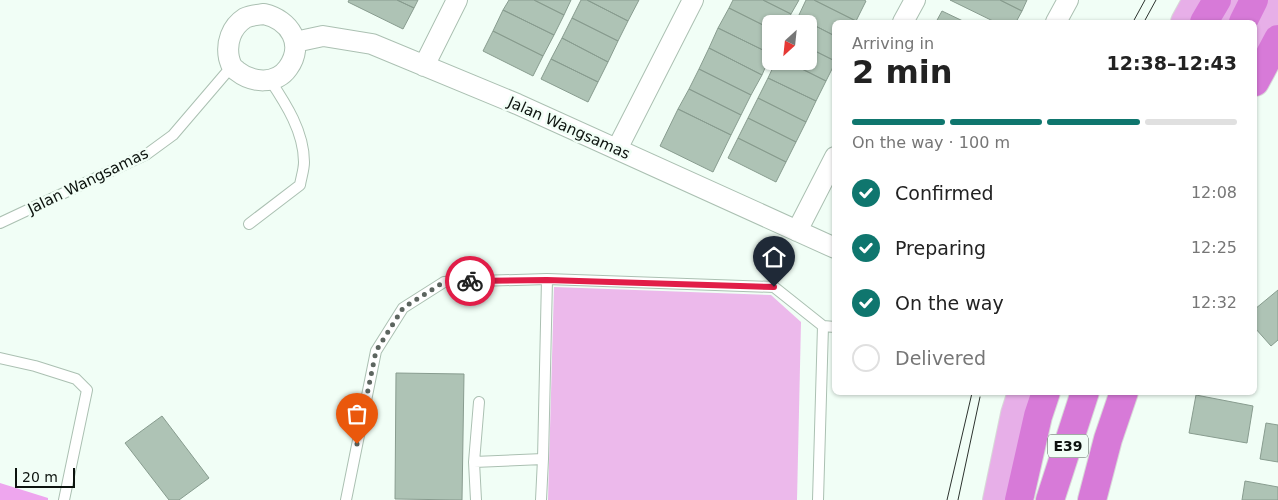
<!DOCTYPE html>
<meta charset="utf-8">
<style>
body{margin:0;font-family:"DejaVu Sans",sans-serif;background:#f6f6f6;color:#222;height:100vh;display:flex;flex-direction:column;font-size:19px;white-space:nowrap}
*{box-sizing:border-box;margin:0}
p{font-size:16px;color:#767676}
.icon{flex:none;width:28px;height:28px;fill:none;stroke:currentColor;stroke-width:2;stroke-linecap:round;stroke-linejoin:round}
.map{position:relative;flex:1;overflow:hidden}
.drawer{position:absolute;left:832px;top:20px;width:425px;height:375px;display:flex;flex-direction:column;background:#fff;border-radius:8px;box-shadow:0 1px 4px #0004}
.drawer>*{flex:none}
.needle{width:32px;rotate:207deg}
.controls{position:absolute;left:762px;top:15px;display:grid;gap:10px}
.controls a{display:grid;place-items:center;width:55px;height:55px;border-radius:8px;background:#fff;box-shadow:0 1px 4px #0004;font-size:25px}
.scale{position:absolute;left:15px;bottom:12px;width:60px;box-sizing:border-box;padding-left:5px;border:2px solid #0c130e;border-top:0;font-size:14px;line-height:18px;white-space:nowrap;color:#0c130e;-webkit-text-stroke:4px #f1fef6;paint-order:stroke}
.pin{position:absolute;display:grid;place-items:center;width:42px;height:42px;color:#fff;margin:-51px -21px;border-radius:50% 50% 50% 0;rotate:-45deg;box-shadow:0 0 5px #0007}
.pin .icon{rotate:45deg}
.courier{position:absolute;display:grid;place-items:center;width:50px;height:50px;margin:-25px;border:4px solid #e11d48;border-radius:50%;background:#fff;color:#222;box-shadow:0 1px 6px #0007}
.headline em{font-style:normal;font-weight:700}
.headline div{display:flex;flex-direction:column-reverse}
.headline{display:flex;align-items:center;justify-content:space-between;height:85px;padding:0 20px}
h1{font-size:32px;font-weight:700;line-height:38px}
.bar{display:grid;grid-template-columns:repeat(4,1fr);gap:8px 5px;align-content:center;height:60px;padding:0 20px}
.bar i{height:6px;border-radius:4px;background:#e0e0e0}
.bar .selected{background:#0f766e}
.bar p{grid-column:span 4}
ol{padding:0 20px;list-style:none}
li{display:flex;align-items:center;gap:15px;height:55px}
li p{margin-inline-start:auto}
li .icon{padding:5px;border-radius:50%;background:#0f766e;color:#fff;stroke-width:4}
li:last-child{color:#767676}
li i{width:28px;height:28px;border:2px solid #e0e0e0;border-radius:50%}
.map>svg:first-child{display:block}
.green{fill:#ecb9eb}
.forest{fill:#eea6ee}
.building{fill:#aec3b5;stroke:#889c8f}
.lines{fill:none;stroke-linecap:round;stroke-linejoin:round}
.lane-casing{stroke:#abc0b2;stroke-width:12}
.street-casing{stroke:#abc0b2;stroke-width:22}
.primary-casing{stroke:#d8d9d8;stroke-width:30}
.highway-casing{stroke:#d8d9d8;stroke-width:30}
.lane{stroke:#fff;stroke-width:10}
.street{stroke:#fff;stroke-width:20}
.primary{stroke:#e7afe8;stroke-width:28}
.highway{stroke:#d77ad8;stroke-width:28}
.tram{stroke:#2c332e;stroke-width:1}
.done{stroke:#5c655f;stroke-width:5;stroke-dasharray:0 9}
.route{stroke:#e11d48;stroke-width:6}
.labels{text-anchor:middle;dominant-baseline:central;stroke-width:5;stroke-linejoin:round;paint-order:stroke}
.shield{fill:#f1fef6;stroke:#515a54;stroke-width:1}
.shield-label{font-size:14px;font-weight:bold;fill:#0c130e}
.street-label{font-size:15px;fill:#0c130e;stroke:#f1fef6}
</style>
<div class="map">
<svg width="1278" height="500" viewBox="0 0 1278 500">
<rect width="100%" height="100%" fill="#f1fef6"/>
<path class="green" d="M554,287L771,295L801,322L797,500H548Z"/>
<path class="forest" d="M0,483L48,498V500H0Z"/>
<path class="building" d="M349,0H397L414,8L403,29L348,2Z
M397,0H418L414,8Z
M509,0H534L564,15L554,35L503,10Z
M534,0H571L564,15Z
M581,0H587L628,21L618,41L572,18Z
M587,0H639L628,21Z
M733,0H763L791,14L787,24H771V29L729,8Z
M763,0H799L791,14Z
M806,0H814L856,21L855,22H835V36L798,17Z
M814,0H864L866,1L856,21Z
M950,0H1000L1022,11L1016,22H995Z
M1000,0H1027L1022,11Z
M729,8L771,29V54L718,28Z
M503,10L554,35L543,56L493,31Z
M942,11L965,22H936Z
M798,17L835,36V61L809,48V24H794Z
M572,18L618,41L608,62L562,38Z
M718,28L771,54L762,75L709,48Z
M493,31L543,56L533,76L483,51Z
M562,38L608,62L598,82L551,59Z
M709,48L762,75L751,95L699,69Z
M809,48L835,61V63L826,81L786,61H809Z
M551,59L598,82L588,102L541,79Z
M776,61H786L826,81L816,101L768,78Z
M699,69L751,95L741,115L689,89Z
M768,78L816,101L806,122L758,98Z
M689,89L741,115L731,135L678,109Z
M758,98L806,122L796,142L748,118Z
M678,109L731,135L713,172L660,146Z
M748,118L796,142L786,162L738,138Z
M738,138L786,162L776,182L728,158Z
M1278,290V340L1271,346L1255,328V309Z
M396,373L464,374L462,500L395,499Z
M1196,395L1253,406L1247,443L1189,433Z
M162,416L209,478L179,500H169L125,443Z
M1266,423L1278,425V462L1260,459Z
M1245,481L1278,487V500H1242Z"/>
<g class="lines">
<defs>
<path id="lane" d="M0,223L147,154L173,135L232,66
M249,224L300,185C301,178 304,170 304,162C304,132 286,104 270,80
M0,358L35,366L76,379L87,390L64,500
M474,462L543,459
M346,500L376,351L403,308L444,282L547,279
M476,500L474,462L479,402
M541,500L543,459L547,279L774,287L823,326L835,327
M818,500L823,326"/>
<path id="street" d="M264,14C290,20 305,44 288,68C276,85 252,83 237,71C235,69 233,68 232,66C230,63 230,61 229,58C226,43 231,27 245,18C251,15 257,15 264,14Z
M903,22L915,0
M1056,22L1068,0
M295,42L323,36L372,44L517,104L835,248
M424,66L457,0
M617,149L693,0
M797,231L835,157"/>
<path id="primary" d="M1185,22L1197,0
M1223,22L1235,0
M1255,52L1278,6
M997,500L1015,414L1022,392"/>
<path id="highway" d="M1204,22L1217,0
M1243,22L1254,0
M1255,82L1278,39
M1019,500L1038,416L1046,392
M1050,500L1085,392
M1092,500L1108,439L1124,392"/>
</defs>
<use href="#lane" class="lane-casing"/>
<use href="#street" class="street-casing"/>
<use href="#primary" class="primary-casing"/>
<use href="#highway" class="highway-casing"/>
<use href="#lane" class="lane"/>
<use href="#street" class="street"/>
<use href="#primary" class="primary"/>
<use href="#highway" class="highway"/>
<path class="tram" d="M1133,22L1145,0
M1144,22L1156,0
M947,500L972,393
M958,500L980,397"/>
</g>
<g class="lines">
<path class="done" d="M357,444L376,351L403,308L444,282L470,281"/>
<path class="route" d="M470,281L547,280L774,287"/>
</g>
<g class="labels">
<rect class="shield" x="1048" y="434.5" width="40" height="23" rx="4"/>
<g class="shield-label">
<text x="1068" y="446">E39</text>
</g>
<g class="street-label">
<text transform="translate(569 128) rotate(24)">Jalan Wangsamas</text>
<text transform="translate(88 181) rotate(-26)">Jalan Wangsamas</text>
</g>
</g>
</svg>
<div class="controls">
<a><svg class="needle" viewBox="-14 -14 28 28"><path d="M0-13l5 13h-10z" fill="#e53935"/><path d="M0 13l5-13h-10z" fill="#767676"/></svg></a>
</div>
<div class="scale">20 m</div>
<div class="pin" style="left:357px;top:444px;background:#ea580c"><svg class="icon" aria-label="bag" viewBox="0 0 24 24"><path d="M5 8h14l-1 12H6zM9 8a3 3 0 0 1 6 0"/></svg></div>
<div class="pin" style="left:774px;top:287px;background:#1f2937"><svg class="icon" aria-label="home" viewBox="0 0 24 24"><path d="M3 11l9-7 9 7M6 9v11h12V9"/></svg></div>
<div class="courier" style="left:470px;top:281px"><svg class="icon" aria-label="bike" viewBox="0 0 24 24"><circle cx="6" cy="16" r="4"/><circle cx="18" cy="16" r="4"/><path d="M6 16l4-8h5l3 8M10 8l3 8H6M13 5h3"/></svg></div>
<section class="drawer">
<div class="headline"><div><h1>2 min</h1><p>Arriving in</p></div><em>12:38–12:43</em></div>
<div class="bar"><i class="selected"></i><i class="selected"></i><i class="selected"></i><i></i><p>On the way · 100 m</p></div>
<ol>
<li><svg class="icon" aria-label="check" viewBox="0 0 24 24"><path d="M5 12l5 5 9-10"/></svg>Confirmed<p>12:08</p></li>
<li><svg class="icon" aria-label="check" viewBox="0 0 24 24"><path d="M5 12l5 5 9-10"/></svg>Preparing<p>12:25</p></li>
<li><svg class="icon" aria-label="check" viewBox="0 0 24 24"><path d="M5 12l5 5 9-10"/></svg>On the way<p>12:32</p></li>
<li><i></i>Delivered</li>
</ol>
</section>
</div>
